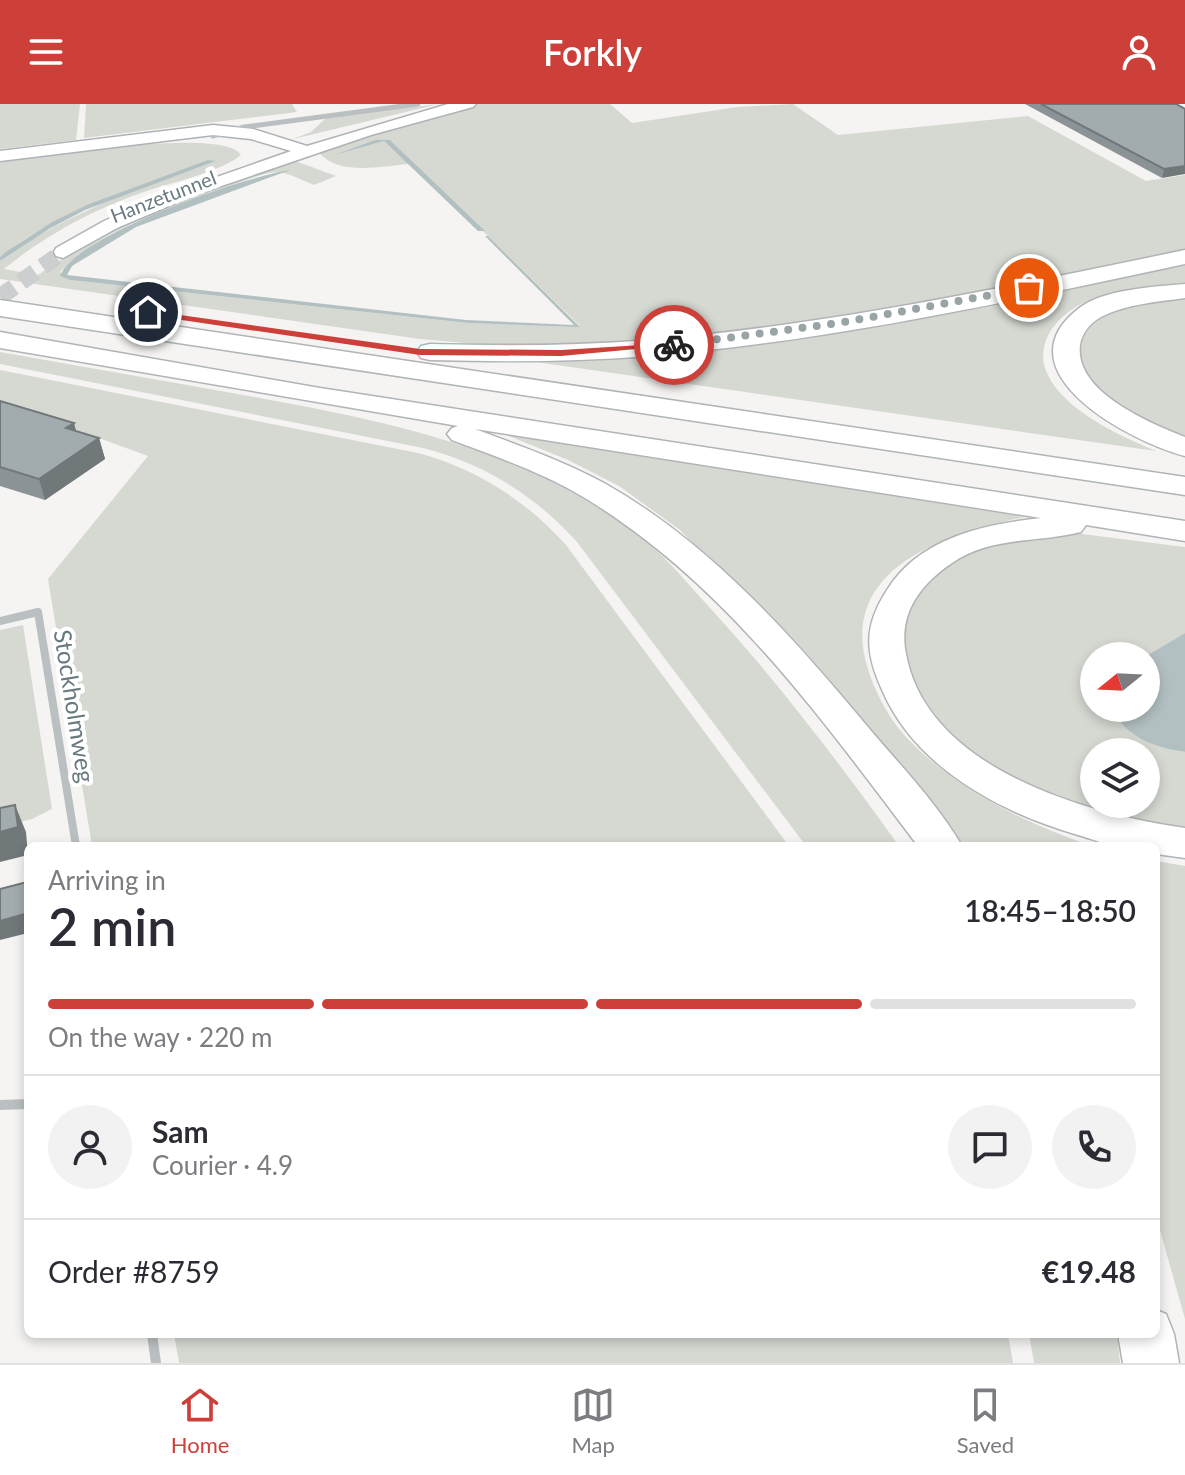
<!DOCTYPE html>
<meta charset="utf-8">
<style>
body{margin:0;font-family:Lato,sans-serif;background:#f2f2f3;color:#2b2b33;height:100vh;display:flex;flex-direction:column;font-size:30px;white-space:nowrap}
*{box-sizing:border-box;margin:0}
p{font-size:26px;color:#7c7c81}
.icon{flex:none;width:44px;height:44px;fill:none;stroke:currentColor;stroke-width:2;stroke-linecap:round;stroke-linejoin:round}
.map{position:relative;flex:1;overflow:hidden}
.panel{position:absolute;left:24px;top:738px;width:1136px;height:496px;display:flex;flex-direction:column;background:#fff;border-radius:12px;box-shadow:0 4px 12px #0003}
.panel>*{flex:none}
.needle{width:52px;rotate:252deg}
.controls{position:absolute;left:1080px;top:538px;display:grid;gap:16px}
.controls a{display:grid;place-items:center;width:80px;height:80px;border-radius:50%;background:#fff;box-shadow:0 4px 12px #0003;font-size:40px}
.pin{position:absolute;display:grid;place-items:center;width:68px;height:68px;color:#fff;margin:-34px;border:4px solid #fff;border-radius:50%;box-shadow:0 2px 8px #0007}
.courier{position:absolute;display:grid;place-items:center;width:80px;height:80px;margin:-40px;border:6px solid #cd403a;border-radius:50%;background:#fff;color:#222;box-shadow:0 2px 10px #0007}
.headline em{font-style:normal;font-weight:600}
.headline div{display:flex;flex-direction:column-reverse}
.headline{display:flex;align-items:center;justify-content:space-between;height:136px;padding:0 24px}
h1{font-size:52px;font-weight:600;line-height:60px}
.bar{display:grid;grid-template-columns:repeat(4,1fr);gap:12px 8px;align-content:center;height:96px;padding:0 24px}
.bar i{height:10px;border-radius:6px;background:#e1e1e2}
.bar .on{background:#cd403a}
.bar p{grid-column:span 4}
.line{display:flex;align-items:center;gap:20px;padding:0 24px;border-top:2px solid #e1e1e2}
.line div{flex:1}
.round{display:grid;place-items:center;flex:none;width:84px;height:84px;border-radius:42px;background:#f2f2f3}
header{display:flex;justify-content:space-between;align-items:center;height:104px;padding:0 24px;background:#cd403a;color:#fff;font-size:36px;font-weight:600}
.menu{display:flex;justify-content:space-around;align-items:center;height:112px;border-top:2px solid #e1e1e2;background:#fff;font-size:22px;color:#7c7c81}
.menu a{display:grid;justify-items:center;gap:4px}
.menu .on{color:#cd403a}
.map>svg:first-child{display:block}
.green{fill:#d6d9d2;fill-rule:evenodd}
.water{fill:#b3c0c2}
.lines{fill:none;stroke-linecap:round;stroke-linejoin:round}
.secondary-tunnel{stroke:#cbcfd0;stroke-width:17;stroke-dasharray:17 9;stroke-linecap:butt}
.secondary-casing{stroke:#adb3b6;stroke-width:3}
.motorway-casing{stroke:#b0b4b6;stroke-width:3}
.minor-far2{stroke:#babfc1;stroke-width:5}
.minor-far1{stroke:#babfc1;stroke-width:8}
.minor{stroke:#babfc1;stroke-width:10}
.secondary{fill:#fff;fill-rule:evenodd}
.motorway{fill:#fff;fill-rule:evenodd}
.wall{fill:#8b9396}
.shaded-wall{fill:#71787a}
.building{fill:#a2abae;stroke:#71787a;stroke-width:2}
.route{fill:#cd403a}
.done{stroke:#99a4a7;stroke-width:8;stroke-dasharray:0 14.4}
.labels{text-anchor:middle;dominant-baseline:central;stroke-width:8;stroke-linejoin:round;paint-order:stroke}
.far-street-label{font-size:20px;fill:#68797f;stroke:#fff}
.street-label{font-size:24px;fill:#68797f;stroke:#fff}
</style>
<header><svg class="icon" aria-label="menu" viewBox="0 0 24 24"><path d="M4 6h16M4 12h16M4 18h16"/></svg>Forkly<svg class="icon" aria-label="person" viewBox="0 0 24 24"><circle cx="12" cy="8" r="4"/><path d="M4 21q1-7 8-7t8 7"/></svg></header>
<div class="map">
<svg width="1185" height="1259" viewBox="0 0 1185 1259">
<rect width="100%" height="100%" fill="#f5f4f2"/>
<path class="green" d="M0,0H80L76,36L0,45Z
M86,0H292L297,8L84,34Z
M439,0L293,35L311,28L327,13Z
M474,0H610L632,19L737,3L793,0L838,31L1028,12L1146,77L1185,71V146L916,199L741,227L651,238L510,243L420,235L0,175V157C65,109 139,84 215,58C139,81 63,103 0,153V57C38,53 224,22 241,51C221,68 172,78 144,88C94,105 44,132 4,165L38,171C115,116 202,88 290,55L336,72L314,81C304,77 289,69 279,68C262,68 240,79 225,85C167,105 104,123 60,168L70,176L468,219L580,222L390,36H375L343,48L384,37L409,60C382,62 341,72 320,50L329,42Z
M1185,160V181C1139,182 1077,186 1050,228C1044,237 1041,253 1045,264C1058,304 1120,332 1156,347L536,258C755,254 971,205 1185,160Z
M1185,192V336C1164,326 1137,317 1118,303C1080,274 1054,232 1112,206C1135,196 1161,196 1185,192Z
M0,248C77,262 155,275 232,289C376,315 526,342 644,436C669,456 689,481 711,505C779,579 840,660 899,742H806L577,438C536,392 483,359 423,344L0,260Z
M0,266L418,349C475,364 527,397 566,441L789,742H92L48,475L148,352L0,298Z
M504,330L1025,413C951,428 838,462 867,562C874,586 888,613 905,632C954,685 1025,719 1092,742H955L768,516L680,426L619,382L568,356Z
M1074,429L1185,443V529L1146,552H1094V604H1112C1123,628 1159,644 1185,648V734L1002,676L918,602L896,512L943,458L1023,431ZM1094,648H1146V700H1094Z
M23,521L52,705L32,715L0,723V526Z
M1156,757L1185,762V1215L1156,1112Z
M174,1230H1008L1013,1259H179Z
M1029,1230H1117L1120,1259H1034Z"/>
<path class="water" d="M375,36H390L485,127H478L384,37L334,51Z
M208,56L216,57L85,106L49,125L0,157V153L7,147L52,118L89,100Z
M290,66L136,123L72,162L67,171L466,216L574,221L485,132H488L580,223L468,219L70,176L60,172C75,131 247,72 290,66Z
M1185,529V648C1154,643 1126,634 1112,604H1146V552Z"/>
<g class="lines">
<path class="secondary-tunnel" d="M0,193L63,148"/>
<defs>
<path id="secondary" d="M448,0H476L473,3L371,31L192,92L117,124L63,154L56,152L54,148L56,144L104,117L154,95L291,47L251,35L213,31L0,57V47L213,21L253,25L307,42Z"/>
<path id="motorway" d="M1185,146V160C1007,198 829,237 648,252C575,258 503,258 430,256L421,254L417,248L421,242L430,240C503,242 575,242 648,236C829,221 1007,183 1185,146Z
M1185,180V194C1156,198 1127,200 1101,213C1090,219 1082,229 1080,241C1074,288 1150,319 1185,333V352C1131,338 998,268 1078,205C1103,185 1153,183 1185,180Z
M0,196L1185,373V391L0,212Z
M0,228L320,284L1185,417V437L1086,421L1081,428C1038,439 991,432 952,459C919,481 898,511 906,550C927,665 1087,710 1185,724V754L1156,750V742C1144,742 1131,743 1119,742C1106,741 1092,735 1078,731C1002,709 917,665 883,588C865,549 863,523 887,486C919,434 984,420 1041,414L475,325C518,341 563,357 604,379C709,438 791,531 867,622C899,660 937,699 962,742H918C821,614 725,479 585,394C544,369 497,353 452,336L447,330L452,324L458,322L0,244Z
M1156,1206L1166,1210L1174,1230L1179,1259H1123L1118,1230H1156Z"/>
</defs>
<use href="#secondary" class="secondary-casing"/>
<use href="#motorway" class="motorway-casing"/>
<path class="minor-far2" d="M213,32L244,23L418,0"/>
<path class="minor-far1" d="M0,517L38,508L76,742"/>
<path class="minor" d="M0,1001L28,1000
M152,1230L156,1259"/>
<use href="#secondary" class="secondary"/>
<use href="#motorway" class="motorway"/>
</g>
<path class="wall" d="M1025,0H1176L1185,5L1162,74Z
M0,297L74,319L76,327L99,334L105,355L45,396L0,382Z"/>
<path class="shaded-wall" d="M1185,62V70L1162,74L1164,65Z
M74,319L79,340L66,324Z
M99,334L105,355L45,396L39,375Z
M15,701L26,728L28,751L0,758V728Z
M28,809V829L0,836V817Z"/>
<path class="building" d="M1041,0H1176L1185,5V62L1164,65Z
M0,297L74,319L66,324L99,334L39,375L0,363Z
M15,701L18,723L0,728V704Z
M27,778L28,809L0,817V785Z"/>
<path class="route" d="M145,206L420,245L561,246L674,239L679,241L561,252L420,251L148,211Z"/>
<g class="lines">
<path class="done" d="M674,241L839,219L1029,184"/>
</g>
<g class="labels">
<g class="far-street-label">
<text transform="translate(163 92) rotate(-21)">Hanzetunnel</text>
</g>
<g class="street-label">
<text transform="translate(75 602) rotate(81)">Stockholmweg</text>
</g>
</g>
</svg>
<div class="controls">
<a><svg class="needle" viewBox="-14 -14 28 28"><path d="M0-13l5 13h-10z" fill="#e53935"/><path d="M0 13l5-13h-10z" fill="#7c7c81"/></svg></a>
<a><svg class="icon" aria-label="layers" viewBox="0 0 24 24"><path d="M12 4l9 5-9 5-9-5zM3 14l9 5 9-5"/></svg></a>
</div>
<div class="pin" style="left:1029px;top:184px;background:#ea580c"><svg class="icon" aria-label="bag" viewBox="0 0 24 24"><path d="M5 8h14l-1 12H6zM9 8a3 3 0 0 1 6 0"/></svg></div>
<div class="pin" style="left:148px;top:208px;background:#1f2937"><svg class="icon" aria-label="home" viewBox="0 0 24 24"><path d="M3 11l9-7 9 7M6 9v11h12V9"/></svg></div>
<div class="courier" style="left:674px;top:241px"><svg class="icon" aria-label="bike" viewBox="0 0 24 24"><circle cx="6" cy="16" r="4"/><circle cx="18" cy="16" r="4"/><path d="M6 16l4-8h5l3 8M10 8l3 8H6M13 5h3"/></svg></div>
<section class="panel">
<div class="headline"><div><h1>2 min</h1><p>Arriving in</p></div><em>18:45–18:50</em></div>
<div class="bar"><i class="on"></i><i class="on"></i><i class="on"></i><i></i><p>On the way · 220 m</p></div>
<div class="line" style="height:144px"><a class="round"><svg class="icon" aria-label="person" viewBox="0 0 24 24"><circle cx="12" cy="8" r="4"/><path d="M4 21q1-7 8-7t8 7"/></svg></a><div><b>Sam</b><p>Courier · 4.9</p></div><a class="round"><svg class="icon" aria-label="chat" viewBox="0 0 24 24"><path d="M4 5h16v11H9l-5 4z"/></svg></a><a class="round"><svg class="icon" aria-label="phone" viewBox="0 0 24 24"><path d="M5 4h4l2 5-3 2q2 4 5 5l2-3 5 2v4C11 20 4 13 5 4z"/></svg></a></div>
<div class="line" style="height:104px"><div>Order #8759</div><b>€19.48</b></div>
</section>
</div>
<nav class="menu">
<a class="on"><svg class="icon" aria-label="home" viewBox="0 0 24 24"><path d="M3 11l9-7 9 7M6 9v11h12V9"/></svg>Home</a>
<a><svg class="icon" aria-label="map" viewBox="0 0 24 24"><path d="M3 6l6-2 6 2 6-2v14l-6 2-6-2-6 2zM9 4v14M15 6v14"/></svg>Map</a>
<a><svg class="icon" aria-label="saved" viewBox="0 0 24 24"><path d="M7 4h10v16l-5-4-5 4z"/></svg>Saved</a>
</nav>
